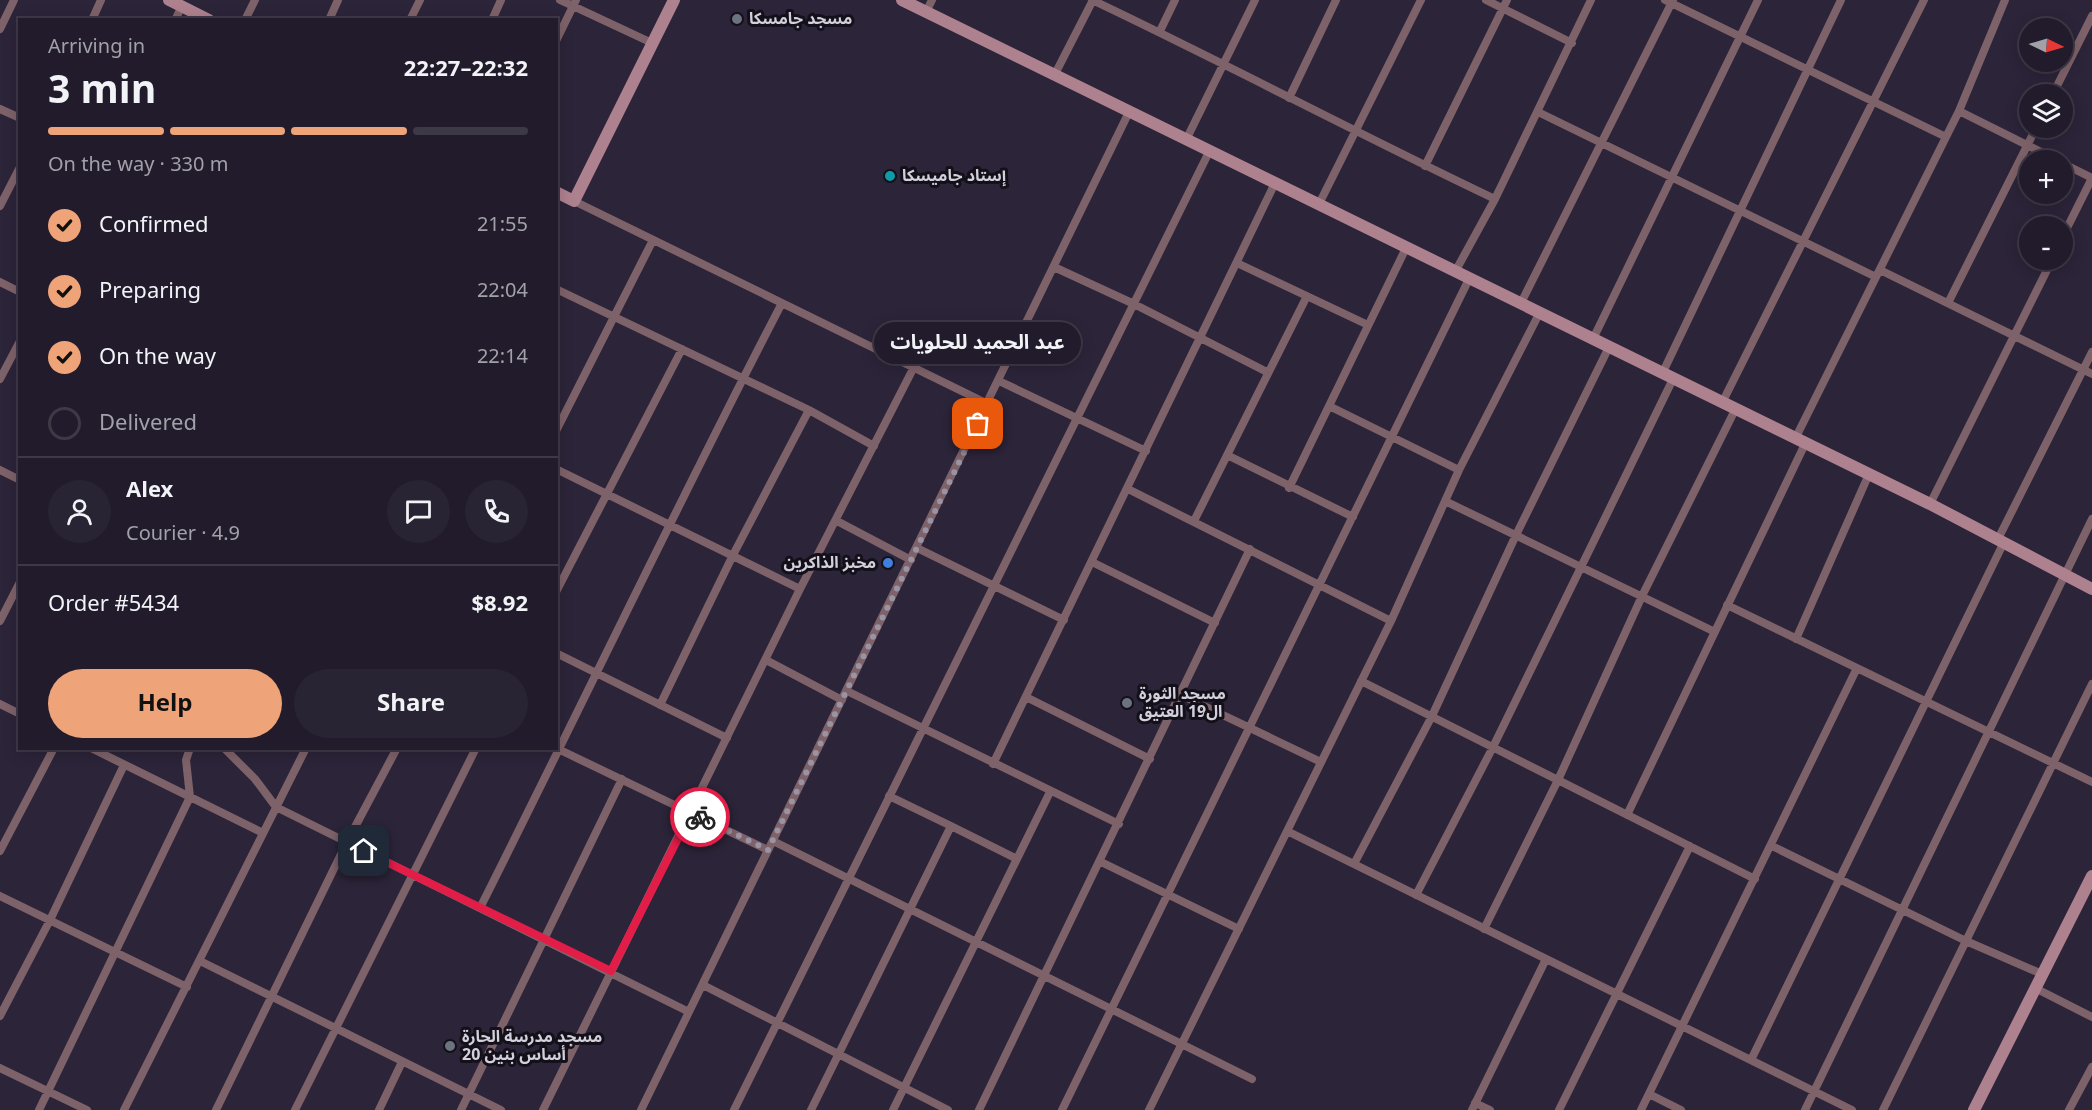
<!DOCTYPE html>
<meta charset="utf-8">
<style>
body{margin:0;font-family:Georgia,"Noto Sans Arabic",serif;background:#292433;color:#f1f3f6;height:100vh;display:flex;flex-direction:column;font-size:22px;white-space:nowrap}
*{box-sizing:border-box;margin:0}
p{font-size:20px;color:#a2a1a9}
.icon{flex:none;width:33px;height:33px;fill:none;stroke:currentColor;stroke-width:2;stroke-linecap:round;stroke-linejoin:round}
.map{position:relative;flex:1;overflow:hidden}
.sheet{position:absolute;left:18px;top:18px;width:540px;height:732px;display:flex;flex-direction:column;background:#211b2b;border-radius:0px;box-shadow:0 3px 15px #0003,0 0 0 2px #3e3947}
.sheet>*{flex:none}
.needle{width:39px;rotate:95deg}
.fabs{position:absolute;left:2019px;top:18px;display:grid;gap:12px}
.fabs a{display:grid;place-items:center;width:54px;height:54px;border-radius:50%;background:#211b2b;box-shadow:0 3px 15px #0003,0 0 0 2px #3e3947;font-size:30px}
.pin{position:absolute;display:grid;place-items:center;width:51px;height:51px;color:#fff;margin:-26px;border-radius:12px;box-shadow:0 3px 9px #0006}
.courier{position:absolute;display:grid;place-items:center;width:60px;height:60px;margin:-30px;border:4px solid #e11d48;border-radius:50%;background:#fff;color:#222;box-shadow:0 2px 8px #0007}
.bubble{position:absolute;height:42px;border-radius:21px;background:#211b2b;box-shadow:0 3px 15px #0003,0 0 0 2px #3e3947;font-size:20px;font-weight:700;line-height:42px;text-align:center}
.summary em{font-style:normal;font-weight:700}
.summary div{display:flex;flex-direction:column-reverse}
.summary{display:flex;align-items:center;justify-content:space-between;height:102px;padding:0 30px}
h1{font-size:39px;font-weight:700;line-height:45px}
.bar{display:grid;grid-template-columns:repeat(4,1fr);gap:9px 6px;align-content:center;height:72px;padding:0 30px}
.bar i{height:8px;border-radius:4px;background:#3e3947}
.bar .selected{background:#efa378}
.bar p{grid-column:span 4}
.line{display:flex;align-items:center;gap:15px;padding:0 30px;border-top:2px solid #3e3947}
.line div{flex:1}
.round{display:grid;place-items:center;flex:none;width:63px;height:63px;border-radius:32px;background:#292433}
ol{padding:0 30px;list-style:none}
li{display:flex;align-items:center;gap:18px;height:66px}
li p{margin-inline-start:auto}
li .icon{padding:6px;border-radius:50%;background:#efa378;color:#111;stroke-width:4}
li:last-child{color:#a2a1a9}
li i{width:33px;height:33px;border:3px solid #3e3947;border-radius:50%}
.primary-button{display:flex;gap:12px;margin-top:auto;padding:12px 30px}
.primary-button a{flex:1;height:69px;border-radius:36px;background:#efa378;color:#111;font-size:24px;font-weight:700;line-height:69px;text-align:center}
.primary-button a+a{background:#292433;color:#f1f3f6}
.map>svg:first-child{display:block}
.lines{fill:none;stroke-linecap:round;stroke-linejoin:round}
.street{stroke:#7e6269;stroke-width:8}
.secondary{stroke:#ae818e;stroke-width:12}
.done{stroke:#9993a3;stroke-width:6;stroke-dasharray:0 10.8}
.route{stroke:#e11d48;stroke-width:8}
.worship-dot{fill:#6b7280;stroke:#131019;stroke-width:2}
.culture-dot{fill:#0f9aa8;stroke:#131019;stroke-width:2}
.shop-dot{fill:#3f7fe0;stroke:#131019;stroke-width:2}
.labels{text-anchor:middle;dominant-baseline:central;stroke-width:6;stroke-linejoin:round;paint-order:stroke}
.poi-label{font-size:16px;font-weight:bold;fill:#d3cfdc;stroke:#131019;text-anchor:start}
</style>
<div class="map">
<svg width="2092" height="1110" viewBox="0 0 2092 1110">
<rect width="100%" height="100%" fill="#2c2439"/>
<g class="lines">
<path class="street" d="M560,0L652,43
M1092,0C1227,64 1360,135 1495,199
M1486,0L1572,43
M1665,0L1946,137
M926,12L932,0
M92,20L101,0
M175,20L182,6
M245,20L255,0
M329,20L338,0
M410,20L420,0
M492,20L501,0
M0,29L14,0
M1160,31L1175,0
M556,41L576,0
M1055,74L1093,0
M2053,94L2092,16
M1289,98L1336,0
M0,109L20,118
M1959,111L2057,160
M1538,112L1876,277
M1187,138L1255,0
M2062,163L2092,178
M1425,166L1507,0
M574,201L988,404
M1319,204L1421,0
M0,206L20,167
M2062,238L2092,178
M1237,263L1368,325
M1054,267L1134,304L1267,372
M1880,270L2092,374
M1455,272L1495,199L1591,0
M0,282L20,292
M556,289L809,410L874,446
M1521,303L1673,0
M1948,303L2036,128
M1593,339L1758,0
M1662,374L1841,0
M0,379L20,341
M999,381L1146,451
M1722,403L1924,0
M1329,406L1459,470
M556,431L653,240
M1795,439L1959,111L2005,0
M1227,455L1353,517
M556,469L800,589
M0,470L20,480
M1289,488L1406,248
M1128,489L1391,621
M1445,501L1715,632
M1930,504L2052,260
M837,521L911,560
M1194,521L1307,296
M1998,539L2092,352
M917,548L1064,620
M1092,562L1215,623
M556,592L682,349
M1727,605L2092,782
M0,621L20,582
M1796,639L1869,474
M556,653L727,738
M766,660L842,700
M1361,681L1755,879
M847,691L1119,824
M1181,695L1321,762
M1026,697L1150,759
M0,704L20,714
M660,705L733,555L809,410
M91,748L263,833
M224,748L255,779L276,807L689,1012
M556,748L768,850
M993,764L1275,183
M889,796L951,826
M1627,815L1805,444
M1287,831L1852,1110
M773,841L1252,1079
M1772,846L1966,941L2042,974
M0,851L54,748
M1101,862L1239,929
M1354,864L1432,716L1516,535L1609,347
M1416,895L1493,747L1673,379
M0,896L187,987
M480,908C581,707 678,503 782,303
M1484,929L1558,780L1642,596L1735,410
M200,961L501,1110
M703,985L948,1110
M2035,988L2092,1017
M0,1016L50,920L124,765
M1751,1060L2004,542
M0,1068L87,1110
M1649,1094L1681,1110
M1475,1103L1490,1110
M39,1110L190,797L186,760L190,748
M124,1110L306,748
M216,1110L347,842L397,748
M295,1110L476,748
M379,1110L402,1062
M461,1110L622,779
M543,1110L800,589L914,367
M641,1110L1130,110
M734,1110L1210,150
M811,1110L951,826L1017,859
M893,1110L1050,792
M979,1110L1250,549
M1062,1110L1469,279
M1149,1110L1391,621L1459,470L1540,312
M1472,1110L1546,959
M1559,1110L1690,846
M1641,1110L1857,668
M1805,1110L2092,519
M1883,1110L2092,684
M2069,1110L2092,1067"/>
<path class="secondary" d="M169,0L209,20
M902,0L1930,504L2092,589
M556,192L574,201L674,0
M1974,1110L2092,876"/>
</g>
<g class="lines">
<path class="done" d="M700,817L768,850L978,424"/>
<path class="route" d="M364,851L611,971L691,813L700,817"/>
</g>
<g class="worship-dot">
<circle cx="737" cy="19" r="6"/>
<circle cx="1127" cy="703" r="6"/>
<circle cx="450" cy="1046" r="6"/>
</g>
<circle class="culture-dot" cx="890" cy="176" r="6"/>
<circle class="shop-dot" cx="888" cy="563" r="6"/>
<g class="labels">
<g class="poi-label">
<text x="749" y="19">مسجد جامسكا</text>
<text x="902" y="176">إستاد جاميسكا</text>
<text x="876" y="563" text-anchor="end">مخبز الذاكرين</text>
<text x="1139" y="694">مسجد الثورة<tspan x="1139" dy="18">ال19 العتيق</tspan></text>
<text x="462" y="1037">مسجد مدرسة الحارة<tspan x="462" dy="18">20 أساس بنين</tspan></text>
</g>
</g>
</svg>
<div class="fabs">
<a><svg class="needle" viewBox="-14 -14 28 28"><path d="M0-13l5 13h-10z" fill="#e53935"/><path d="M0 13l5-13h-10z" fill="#a2a1a9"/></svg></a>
<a><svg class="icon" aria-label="layers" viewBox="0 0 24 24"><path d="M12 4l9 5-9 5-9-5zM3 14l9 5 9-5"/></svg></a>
<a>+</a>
<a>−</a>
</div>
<div class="pin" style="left:978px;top:424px;background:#ea580c"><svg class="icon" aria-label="bag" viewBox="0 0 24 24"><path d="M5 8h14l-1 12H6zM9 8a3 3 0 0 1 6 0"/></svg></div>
<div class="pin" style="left:364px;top:851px;background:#1f2937"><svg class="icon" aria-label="home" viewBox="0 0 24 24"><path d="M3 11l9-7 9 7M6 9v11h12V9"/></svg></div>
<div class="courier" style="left:700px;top:817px"><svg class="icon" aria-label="bike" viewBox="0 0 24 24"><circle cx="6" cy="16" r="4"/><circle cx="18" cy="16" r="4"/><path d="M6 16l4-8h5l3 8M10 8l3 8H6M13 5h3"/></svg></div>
<div class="bubble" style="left:874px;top:322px;width:207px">عبد الحميد للحلويات</div>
<section class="sheet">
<div class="summary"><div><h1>3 min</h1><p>Arriving in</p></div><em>22:27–22:32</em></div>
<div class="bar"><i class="selected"></i><i class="selected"></i><i class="selected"></i><i></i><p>On the way · 330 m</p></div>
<ol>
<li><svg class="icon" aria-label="check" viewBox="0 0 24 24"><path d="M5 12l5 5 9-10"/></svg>Confirmed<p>21:55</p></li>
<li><svg class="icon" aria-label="check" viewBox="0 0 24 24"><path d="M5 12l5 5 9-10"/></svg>Preparing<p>22:04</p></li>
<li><svg class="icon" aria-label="check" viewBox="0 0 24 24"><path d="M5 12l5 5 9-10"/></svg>On the way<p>22:14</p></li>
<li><i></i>Delivered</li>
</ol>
<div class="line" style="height:108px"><a class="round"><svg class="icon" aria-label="person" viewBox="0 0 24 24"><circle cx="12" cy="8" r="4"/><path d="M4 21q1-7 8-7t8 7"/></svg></a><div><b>Alex</b><p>Courier · 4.9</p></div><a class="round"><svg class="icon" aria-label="chat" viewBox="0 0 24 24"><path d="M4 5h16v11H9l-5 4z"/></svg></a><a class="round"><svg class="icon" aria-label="phone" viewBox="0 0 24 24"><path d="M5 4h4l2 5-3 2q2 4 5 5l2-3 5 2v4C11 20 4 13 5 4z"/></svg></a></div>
<div class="line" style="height:78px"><div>Order #5434</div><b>$8.92</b></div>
<div class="primary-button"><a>Help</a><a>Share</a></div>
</section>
</div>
